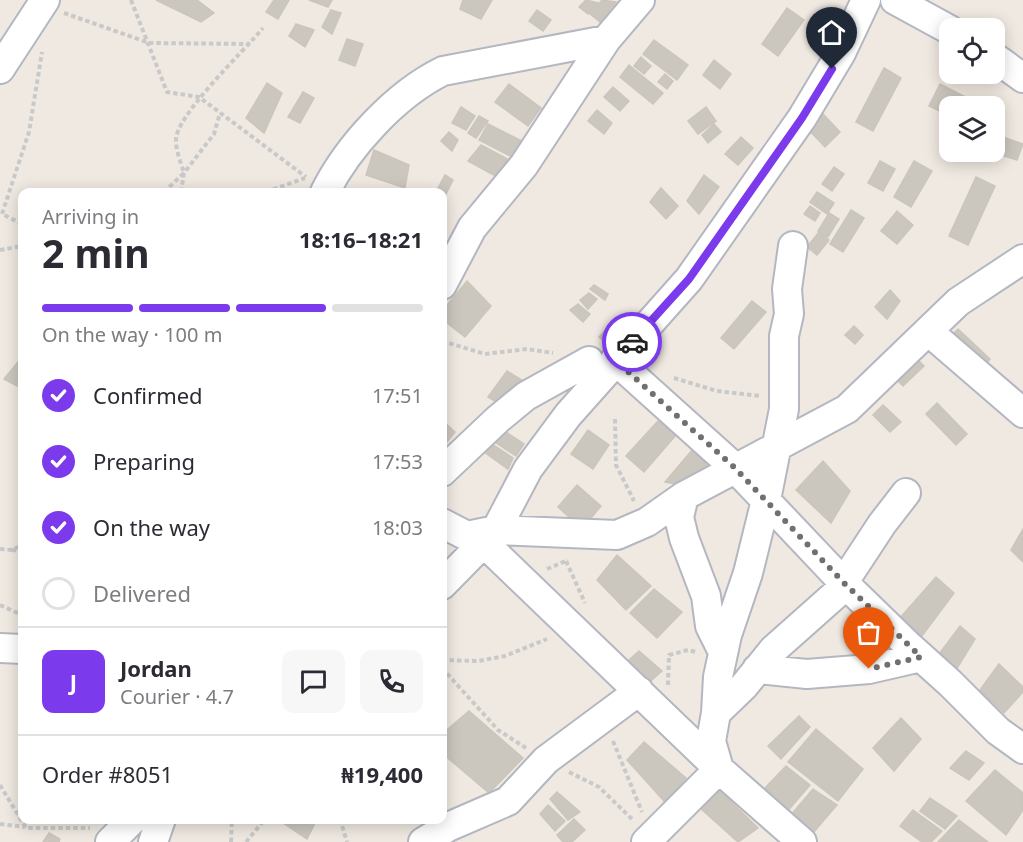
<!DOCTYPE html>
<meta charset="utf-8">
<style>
body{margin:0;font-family:"Noto Sans",sans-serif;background:#f7f7f7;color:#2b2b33;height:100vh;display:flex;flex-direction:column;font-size:22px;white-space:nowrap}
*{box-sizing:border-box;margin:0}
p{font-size:20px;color:#7c7c81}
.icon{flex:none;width:33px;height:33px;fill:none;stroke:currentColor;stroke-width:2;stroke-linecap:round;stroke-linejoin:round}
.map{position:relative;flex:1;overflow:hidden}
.sheet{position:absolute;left:18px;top:188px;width:429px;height:636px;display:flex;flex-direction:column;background:#fff;border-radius:12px;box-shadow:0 3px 15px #0003}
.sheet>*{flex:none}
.controls{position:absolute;left:939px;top:18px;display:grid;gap:12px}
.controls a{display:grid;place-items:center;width:66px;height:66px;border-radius:12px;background:#fff;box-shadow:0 3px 15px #0003;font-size:30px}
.pin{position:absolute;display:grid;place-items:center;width:51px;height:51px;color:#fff;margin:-62px -26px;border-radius:50% 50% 50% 0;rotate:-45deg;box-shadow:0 0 6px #0007}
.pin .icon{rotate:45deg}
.courier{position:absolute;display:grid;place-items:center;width:60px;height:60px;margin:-30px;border:4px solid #7c3aed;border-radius:50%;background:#fff;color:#222;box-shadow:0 2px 8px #0007}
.overview em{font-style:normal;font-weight:700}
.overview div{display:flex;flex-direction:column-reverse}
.overview{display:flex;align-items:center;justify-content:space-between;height:102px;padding:0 24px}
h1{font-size:39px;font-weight:700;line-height:45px}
.bar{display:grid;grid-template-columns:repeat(4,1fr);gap:9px 6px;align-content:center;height:72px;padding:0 24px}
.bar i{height:8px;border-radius:4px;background:#e1e1e2}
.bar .current{background:#7c3aed}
.bar p{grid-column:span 4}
.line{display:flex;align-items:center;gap:15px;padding:0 24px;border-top:2px solid #e1e1e2}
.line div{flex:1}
.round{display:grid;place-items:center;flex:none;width:63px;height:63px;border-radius:12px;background:#f7f7f7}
ol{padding:0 24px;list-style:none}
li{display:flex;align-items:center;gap:18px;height:66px}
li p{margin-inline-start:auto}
li .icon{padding:6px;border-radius:50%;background:#7c3aed;color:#fff;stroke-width:4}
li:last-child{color:#7c7c81}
li i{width:33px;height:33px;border:3px solid #e1e1e2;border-radius:50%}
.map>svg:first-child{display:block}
.building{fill:#cbc7bf;stroke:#cbc5ba;stroke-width:1.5}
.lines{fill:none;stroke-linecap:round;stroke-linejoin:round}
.minor-casing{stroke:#b4b7c1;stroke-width:32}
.path{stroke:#c9c9c9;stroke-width:4;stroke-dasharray:4.5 3;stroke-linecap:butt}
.minor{stroke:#fff;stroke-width:28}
.done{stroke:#726f6d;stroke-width:6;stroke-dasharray:0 10.8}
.route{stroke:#7c3aed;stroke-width:8}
</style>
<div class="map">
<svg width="1023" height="842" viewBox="0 0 1023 842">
<rect width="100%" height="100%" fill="#efe9e1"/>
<path class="building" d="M156,0H197L214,13L201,22Z
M274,0H289L278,19L266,12Z
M309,0H332L328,7Z
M463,0H492L481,19L460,9Z
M586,0L598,3L588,14L579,7Z
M602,0L616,2L600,22L590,14Z
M787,8L804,20L778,56L762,44Z
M331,10L341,13L332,34L322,27Z
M537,10L551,20L543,31L529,21Z
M296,24L314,30L305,47L289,36Z
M347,39L363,44L355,66L339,60Z
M654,40L688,65L677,80L643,54Z
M641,57L651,66L644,74L634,66Z
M714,60L731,74L720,89L703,75Z
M629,65L663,93L653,104L620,77Z
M884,68L901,78L873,131L856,122Z
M665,74L673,81L667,89L658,82Z
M267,83L282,93L264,133L246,118Z
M509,84L541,108L528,126L495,102Z
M940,84L977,103L975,106H950V116L929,106Z
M613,87L629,101L620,111L604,97Z
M303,92L314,98L300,123L288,117Z
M461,107L475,116L466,130L452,123Z
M706,107L716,121L698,134L688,121Z
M597,110L612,123L604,134L588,121Z
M822,113L840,132L825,147L807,128Z
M479,116L488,121L476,138L468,133Z
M488,124L522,141L512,157L479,140Z
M714,124L721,132L708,143L702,135Z
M449,132L458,140L452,151L441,141Z
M994,134L1023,144L1017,160L992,152H994Z
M741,137L753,148L738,165L725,154Z
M481,145L511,161L501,179L468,161Z
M374,150L409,165L405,188L366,175Z
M880,161L895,169L883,191L868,183Z
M914,161L932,171L911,207L894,197Z
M834,167L844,174L832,191L822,184Z
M445,175L453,180L446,194L437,190Z
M704,175L719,187L699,214L687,201Z
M976,177L995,186L968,245L949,236Z
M661,188L678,206L666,219L650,202Z
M817,192L834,203L827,214L810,202Z
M810,206L820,213L815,221L804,214Z
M851,210L864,218L843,252L830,244Z
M897,211L913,225L897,244L881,231Z
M829,213L839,219L828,237L818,231Z
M819,232L829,240L817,255L807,247Z
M467,281L491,306L465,337L442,319V311Z
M594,285L608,294L605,300L590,289Z
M890,290L900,301L887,319L875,307Z
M589,293L597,299L588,309L580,300Z
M752,301L766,312L734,349L721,338Z
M578,304L590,314L583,322L570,310Z
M616,319L629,329L612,349L599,337Z
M854,326L863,335L855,344L845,335Z
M958,329L990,359L981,369L949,338Z
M913,355L924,366L903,386L892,375Z
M22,357V386L21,388L4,379Z
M507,371L525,382L507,408L488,397Z
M937,403L967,434L956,445L926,414Z
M883,405L901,422L890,432L873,415Z
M442,420L455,432L442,448Z
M658,421L676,435L644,472L626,456Z
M497,426L524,444L516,456L489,438Z
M588,430L609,445L593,469L571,454Z
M486,440L513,458L508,469L480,449Z
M693,449L717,467L691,487L665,482Z
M823,461L850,491L831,523L796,490Z
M577,485L601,506L582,529L558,507Z
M1023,529V562L1011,550Z
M617,555L651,586L626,610L597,580Z
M936,577L954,593L922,636L900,618Z
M654,589L682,612L657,638L630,613Z
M960,626L975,639L956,670L936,658Z
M639,651L662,671L644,687L621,667Z
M999,664L1023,687V692L1004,713L980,690Z
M469,711L523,758L489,793L442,753V734Z
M799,716L810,727L781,759L768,746Z
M901,718L921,739L894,771L873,748Z
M816,729L863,769L838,801L788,762Z
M644,742L686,778L665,802L627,760Z
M966,751L984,763L969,780L950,768Z
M786,766L810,785L785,814L761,792Z
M995,770L1023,793V810L1006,835L966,801Z
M718,789L758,828L738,842L700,808Z
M813,789L837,805L813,833L791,815Z
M557,792L580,812L568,820L550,799Z
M930,798L957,816L945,829L920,811Z
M548,805L565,821L555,831L540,814Z
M913,810L942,831L931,842H922L900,826Z
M284,819H317L307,839L283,823Z
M574,819L585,830L572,842H563L557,835Z
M959,820L988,842H938Z
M49,833L60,839L59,842H43Z"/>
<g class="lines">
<defs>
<path id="minor" d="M895,0L950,30
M994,57L1023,78
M0,69L45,0
M325,192C348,146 396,94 443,71L606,40
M442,285L472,228L524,165L606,40L640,0
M928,331L1023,413
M615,360L735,468L843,582L910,647L950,683L998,731L1023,749
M442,472L498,419L526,396L589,361
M684,496L679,517L684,538L706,596L710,626L723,652
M442,523L467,536L496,530L617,535L647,522L684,496L847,409L958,302L1023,259
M468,536L484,543L719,769L802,842
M442,585L496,530L528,469L568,415L689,279L802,118L841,53L866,0
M0,648L22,649
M757,669L807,674L869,669L921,657
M716,713L744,686L773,650L836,594L882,524L906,493
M110,842L133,819
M153,842L161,819
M423,842L448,827L508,801L546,760L639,691
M646,842L719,769L711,741L716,713L718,677L727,635L748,573L766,500L784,409V336L789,314L787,289L793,246"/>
</defs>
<use href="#minor" class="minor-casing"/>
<path class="path" d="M131,0L167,92L199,97L306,177
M64,13L149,43L250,44
M164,192L184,173C181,163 176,151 176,141C174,117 245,50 263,28
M181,192L184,173L214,134L220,113
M266,192L305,178
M22,224L2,214L29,132L42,52
M0,250L22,246
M442,341L485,354L527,349L553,353
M674,378L717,391L760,396
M615,419L616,465L634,501
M0,549L12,550L22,545
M12,550L22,551
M566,561L585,603
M547,569L568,560
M0,605L22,615
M442,660L478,661L505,656L547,639
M442,668L498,730L526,748
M668,685L669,655L688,650L696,652
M613,741L642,812
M569,772L599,787L634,821
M0,785L26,828H90
M340,819L347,842
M0,824L25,827
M231,842L232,819
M246,842L265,819"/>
<use href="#minor" class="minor"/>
</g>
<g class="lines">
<path class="done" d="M632,342L615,360L735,468L843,582L921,657L869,669"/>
<path class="route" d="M632,342L689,279L802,118L832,69"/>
</g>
</svg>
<div class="controls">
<a><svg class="icon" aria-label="locate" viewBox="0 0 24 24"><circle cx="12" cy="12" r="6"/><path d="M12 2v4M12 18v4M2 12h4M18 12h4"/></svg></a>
<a><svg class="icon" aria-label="layers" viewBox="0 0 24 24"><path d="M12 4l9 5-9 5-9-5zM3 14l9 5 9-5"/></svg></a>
</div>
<div class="pin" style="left:869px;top:669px;background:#ea580c"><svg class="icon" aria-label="bag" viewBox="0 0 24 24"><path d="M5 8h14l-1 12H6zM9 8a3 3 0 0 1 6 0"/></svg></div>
<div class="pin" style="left:832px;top:69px;background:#1f2937"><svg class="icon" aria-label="home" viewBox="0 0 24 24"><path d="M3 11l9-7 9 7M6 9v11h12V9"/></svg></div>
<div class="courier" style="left:632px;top:342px"><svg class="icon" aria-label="car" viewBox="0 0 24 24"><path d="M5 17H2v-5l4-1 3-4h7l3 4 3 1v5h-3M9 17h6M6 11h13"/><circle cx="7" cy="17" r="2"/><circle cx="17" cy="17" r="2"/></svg></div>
<section class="sheet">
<div class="overview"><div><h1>2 min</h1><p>Arriving in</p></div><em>18:16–18:21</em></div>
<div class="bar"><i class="current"></i><i class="current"></i><i class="current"></i><i></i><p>On the way · 100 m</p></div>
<ol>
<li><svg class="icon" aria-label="check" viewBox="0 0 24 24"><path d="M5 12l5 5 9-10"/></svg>Confirmed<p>17:51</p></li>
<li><svg class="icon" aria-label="check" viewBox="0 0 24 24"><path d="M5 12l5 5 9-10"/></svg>Preparing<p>17:53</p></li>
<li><svg class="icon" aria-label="check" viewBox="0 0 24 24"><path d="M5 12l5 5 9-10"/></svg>On the way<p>18:03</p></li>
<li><i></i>Delivered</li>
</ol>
<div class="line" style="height:108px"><b class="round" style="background:#7c3aed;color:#fff">J</b><div><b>Jordan</b><p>Courier · 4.7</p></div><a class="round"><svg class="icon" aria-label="chat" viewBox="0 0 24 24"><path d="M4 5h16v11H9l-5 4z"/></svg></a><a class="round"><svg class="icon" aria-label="phone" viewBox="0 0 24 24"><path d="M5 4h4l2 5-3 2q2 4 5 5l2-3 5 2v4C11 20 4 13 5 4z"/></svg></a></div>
<div class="line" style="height:78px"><div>Order #8051</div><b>₦19,400</b></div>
</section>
</div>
